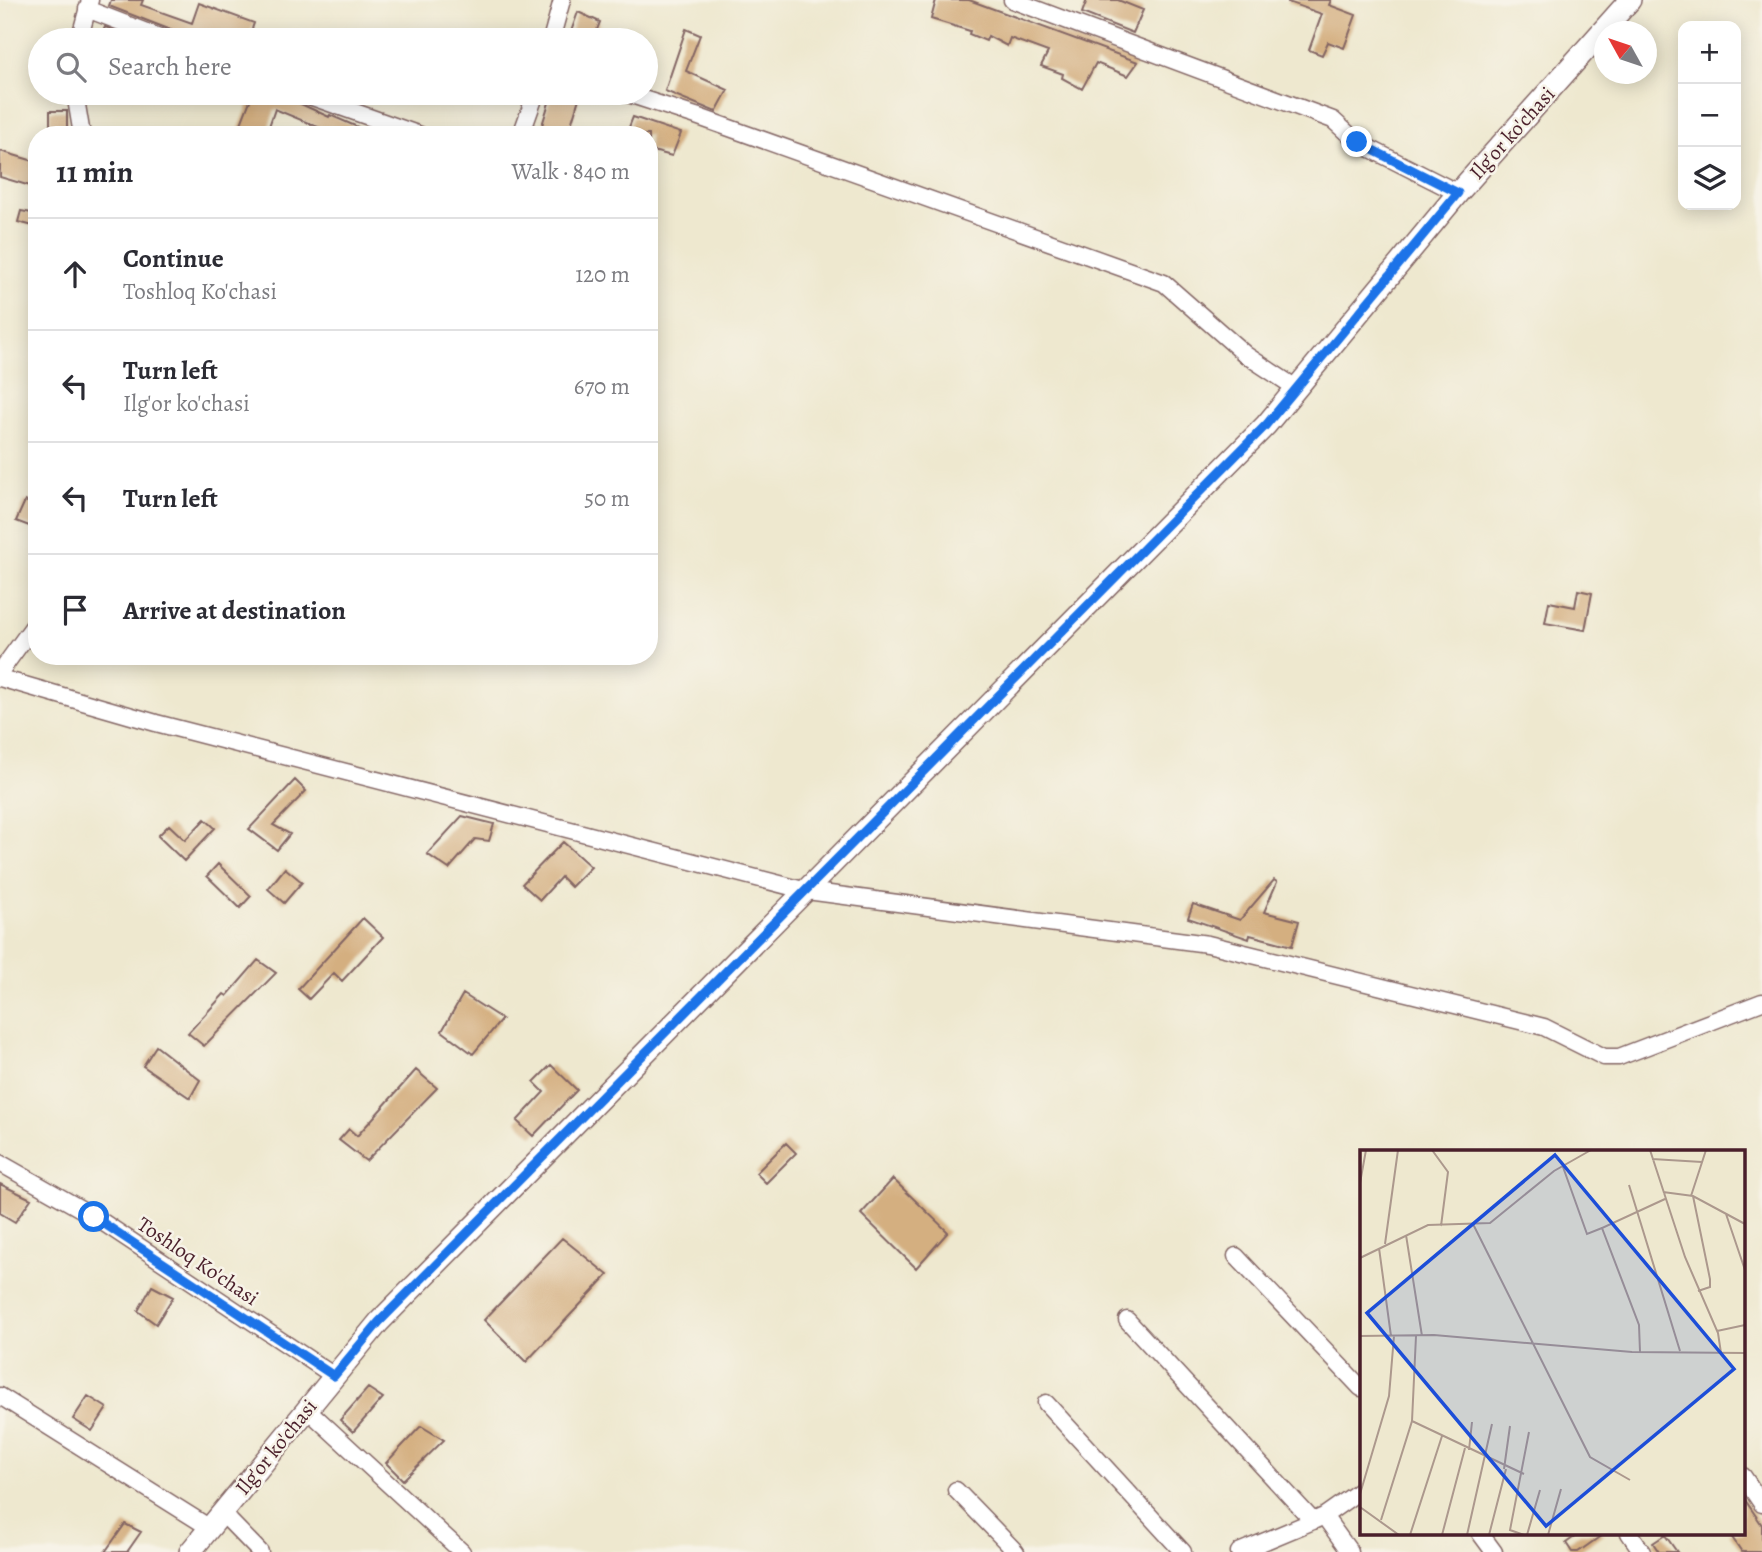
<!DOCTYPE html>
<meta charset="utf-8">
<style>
:root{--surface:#fff;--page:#f7f7f7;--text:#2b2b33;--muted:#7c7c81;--line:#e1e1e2}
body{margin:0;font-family:Alegreya,serif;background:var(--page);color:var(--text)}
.controls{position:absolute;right:21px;top:21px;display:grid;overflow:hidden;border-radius:14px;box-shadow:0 4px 18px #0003}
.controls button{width:63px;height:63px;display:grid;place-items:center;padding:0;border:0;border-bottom:2px solid var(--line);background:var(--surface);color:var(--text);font:35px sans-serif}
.compass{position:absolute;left:1594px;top:21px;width:63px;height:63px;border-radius:50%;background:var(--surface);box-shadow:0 4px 18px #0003;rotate:310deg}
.stop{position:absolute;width:21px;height:21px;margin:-16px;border:5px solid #1a73e8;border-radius:50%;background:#fff}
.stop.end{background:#1a73e8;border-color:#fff;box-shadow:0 2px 7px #0008}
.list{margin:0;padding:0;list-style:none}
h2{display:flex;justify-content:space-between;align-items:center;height:91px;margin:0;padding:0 28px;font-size:30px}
h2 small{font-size:23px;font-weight:400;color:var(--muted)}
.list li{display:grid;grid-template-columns:46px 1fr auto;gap:21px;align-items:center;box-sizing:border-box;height:112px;padding:0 28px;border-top:2px solid var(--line)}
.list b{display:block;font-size:26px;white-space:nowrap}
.list p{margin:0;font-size:23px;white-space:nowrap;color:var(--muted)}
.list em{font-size:23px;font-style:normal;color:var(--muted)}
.icon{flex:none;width:38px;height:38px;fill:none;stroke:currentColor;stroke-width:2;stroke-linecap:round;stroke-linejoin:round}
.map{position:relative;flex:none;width:1762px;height:1552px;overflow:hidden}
.search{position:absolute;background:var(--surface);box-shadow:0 4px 18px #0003;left:28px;top:28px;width:630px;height:77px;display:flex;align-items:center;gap:18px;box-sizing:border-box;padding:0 24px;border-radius:38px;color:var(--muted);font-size:26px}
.panel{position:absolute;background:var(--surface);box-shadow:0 4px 18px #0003;left:28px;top:126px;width:630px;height:539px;border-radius:28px}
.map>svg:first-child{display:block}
.building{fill:#d4af80}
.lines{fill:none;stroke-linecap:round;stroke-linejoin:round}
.minor-casing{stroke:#836564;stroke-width:19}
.tertiary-casing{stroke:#836564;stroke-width:24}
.minor{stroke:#fff;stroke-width:16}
.tertiary{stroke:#fff;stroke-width:21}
.route{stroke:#1a73e8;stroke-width:9}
.labels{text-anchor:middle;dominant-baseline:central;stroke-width:5;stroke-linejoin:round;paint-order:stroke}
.street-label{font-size:21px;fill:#4a1f2b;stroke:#f7f3e8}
.inset-road{fill:none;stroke:#ac988d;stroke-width:2}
.view{fill:#1d4ed8;fill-opacity:0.15;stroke:#1d4ed8;stroke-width:3.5}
.inset-edge{fill:none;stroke:#4a1f2b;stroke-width:3.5}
</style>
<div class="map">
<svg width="1762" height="1552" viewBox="0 0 1762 1552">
<rect width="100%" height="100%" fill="#f7f3e8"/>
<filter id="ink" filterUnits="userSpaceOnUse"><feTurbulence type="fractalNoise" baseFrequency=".0143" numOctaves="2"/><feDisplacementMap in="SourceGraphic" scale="14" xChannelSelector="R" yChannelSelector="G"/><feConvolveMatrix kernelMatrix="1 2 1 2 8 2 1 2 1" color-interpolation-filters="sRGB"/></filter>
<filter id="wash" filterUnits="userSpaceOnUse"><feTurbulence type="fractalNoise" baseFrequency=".00686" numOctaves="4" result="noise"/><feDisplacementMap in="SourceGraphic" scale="28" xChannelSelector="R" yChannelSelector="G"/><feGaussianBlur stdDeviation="1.57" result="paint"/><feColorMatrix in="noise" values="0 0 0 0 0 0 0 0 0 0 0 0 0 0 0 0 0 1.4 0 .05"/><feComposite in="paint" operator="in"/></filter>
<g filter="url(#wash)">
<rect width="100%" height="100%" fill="#eee8cf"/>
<g id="blocks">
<!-- building -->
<path class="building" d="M111,0H143L141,5L192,23L199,3L254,23L248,40H177L176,34L171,30L109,6Z
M936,0H969L1138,62L1128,76L1096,63L1082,89L1062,78L1063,74L1041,66L1048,52L1010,38L1007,46L988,36L986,41L969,34L970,31L931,19Z
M1087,0H1118L1143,10L1133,33L1082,13Z
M1288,0H1331L1329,5L1356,15L1344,48L1328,42L1322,55L1309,50L1322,14L1288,2Z
M578,12L600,22L593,40H568Z
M105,27L139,40H99Z
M686,29L700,35L686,71L728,90L716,112L665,91Z
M253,93H277L329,117L330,115L376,135H321L323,129L275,109L266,135H256L239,129Z
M552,93H573L580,95L568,135H539Z
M50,111H67V131H50Z
M633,117L681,133L672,156L649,150V135H626Z
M0,151L37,162V188L0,177Z
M21,211L37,214V227L18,222Z
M25,501L37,506V529L16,521Z
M1578,590L1592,593L1585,630L1545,623L1549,602L1575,607Z
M295,780L306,791L273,825L290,834L277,850L249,829Z
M462,816L494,824L489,841L475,839L449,869L427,854Z
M205,819L215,828L184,861L158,836L169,825L185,840Z
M563,842L591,867L571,887L561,877L540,900L522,884Z
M218,864L251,896L240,908L207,876Z
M285,868L302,882L284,903L268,889Z
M1274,880L1277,882L1264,912L1299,921L1292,946L1250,935L1249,939L1188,918L1193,904L1240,920Z
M363,918L383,937L342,981L334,973L309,999L298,989Z
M258,960L276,973L204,1046L188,1033L224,994L227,996Z
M463,994L502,1019L473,1054L442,1031Z
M156,1046L200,1080L190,1098L143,1066Z
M551,1065L577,1090L533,1136L517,1121L544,1092L534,1082Z
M416,1070L437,1088L366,1161L339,1140L349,1129L357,1136Z
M786,1143L796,1153L766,1183L756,1173Z
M893,1179L948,1232L916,1268L861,1214Z
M0,1184L31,1199L15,1222L0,1213Z
M562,1238L608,1275L526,1362L484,1320Z
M152,1286L173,1297L156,1324L138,1311Z
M368,1388L383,1398L353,1432L340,1420Z
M88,1396L107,1408L92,1431L73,1419Z
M421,1426L444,1440L403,1480L386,1463Z
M1743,1497L1762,1525V1552H1742L1729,1533H1743Z
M125,1524L141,1532L127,1552H105Z
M1580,1533H1605L1578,1552H1572L1566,1543Z
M1665,1535L1677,1552H1659L1653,1543Z"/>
</g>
</g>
<g filter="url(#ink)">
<use href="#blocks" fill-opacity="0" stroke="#836564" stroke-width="2"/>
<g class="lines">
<defs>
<path id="minor" d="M1012,0L1333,120L1357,142L1458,193
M87,9L167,40
M79,40L90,0
M551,40L562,0
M75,93L82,135
M301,93L420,135
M625,93L696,116L1164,283L1246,355L1296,388
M521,135L536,93
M0,672L37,621
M0,678L156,723L807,891L1208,944L1544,1027L1604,1057H1619L1762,1002
M0,1163L95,1217L334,1376
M1236,1256L1361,1388
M1127,1320L1313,1521
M0,1396L210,1528
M1046,1403L1183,1552
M307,1409L462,1552
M1743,1476L1762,1504
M956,1490L1016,1552
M222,1513L260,1552
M1324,1516L1350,1552
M1480,1533L1494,1552
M1629,1533L1642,1552
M1239,1552L1313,1521L1324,1516L1361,1490"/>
<path id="tertiary" d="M190,1552L379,1322L1266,425L1458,193L1630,0"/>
</defs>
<!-- minor casing -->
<use href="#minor" class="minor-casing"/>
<!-- tertiary casing -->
<use href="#tertiary" class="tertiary-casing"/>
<!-- minor -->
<use href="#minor" class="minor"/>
<!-- tertiary -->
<use href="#tertiary" class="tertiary"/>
</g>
</g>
<g class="lines" filter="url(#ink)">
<!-- route -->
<path class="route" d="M94,1217L334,1376L379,1322L1266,425L1458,193L1357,142"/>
</g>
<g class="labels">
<!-- street labels -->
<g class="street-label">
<text transform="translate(1512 133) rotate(-48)">Ilg'or ko'chasi</text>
<text transform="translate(198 1261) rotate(34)">Toshloq Ko'chasi</text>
<text transform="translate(276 1447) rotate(-51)">Ilg'or ko'chasi</text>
</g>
</g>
<!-- overview -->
<g transform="translate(1360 1150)">
<rect width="385" height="385" fill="#eee8cf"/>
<path class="inset-road" d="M72,0L88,22L81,76M290,0L325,107L358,183L361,203M292,9L342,12M203,17L227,84L242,78M0,33L6,0M269,35L320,201M303,42L333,46L385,74M331,46L346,0M333,46L350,129V137L338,141M366,64L385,120M113,74L230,307L270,330M46,85L62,186M25,94L38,0M19,98L31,186M0,108L68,75L130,73L194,21L231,0M357,181L385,175M0,186L74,185L272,202L385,203M280,202L279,175L242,78L305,49M52,271L164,324M109,300L112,272M144,319L150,276M0,344L29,246L34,186M0,357L39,385M21,370L52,271L56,186M50,385L82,286M82,385L105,298M107,385L132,274M129,385L146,319M164,385L150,380L169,282M167,385L180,340M188,385L201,339"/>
<path class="view" d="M195,5L374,219L186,376L7,163Z"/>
<rect width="385" height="385" class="inset-edge"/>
</g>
</svg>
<div class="controls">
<button>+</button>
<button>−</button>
<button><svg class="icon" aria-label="layers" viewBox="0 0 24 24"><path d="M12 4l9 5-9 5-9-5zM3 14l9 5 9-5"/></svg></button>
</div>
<svg class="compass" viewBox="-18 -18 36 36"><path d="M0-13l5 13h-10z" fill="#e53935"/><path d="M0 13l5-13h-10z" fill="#7c7c81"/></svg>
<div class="stop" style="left:94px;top:1217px"></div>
<div class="stop end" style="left:1357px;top:142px"></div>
<div class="search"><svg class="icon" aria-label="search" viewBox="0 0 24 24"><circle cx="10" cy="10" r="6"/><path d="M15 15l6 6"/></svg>Search here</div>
<section class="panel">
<h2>11 min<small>Walk · 840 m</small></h2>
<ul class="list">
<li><svg class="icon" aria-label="ahead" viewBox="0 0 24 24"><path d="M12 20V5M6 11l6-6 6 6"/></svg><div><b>Continue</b><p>Toshloq Ko'chasi</p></div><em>120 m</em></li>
<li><svg class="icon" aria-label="left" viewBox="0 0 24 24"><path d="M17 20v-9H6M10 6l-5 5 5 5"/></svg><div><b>Turn left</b><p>Ilg'or ko'chasi</p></div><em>670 m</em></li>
<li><svg class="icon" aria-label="left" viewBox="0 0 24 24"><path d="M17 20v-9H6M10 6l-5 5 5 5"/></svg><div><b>Turn left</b></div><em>50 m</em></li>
<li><svg class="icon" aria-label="arrive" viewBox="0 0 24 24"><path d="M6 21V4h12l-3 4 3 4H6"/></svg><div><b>Arrive at destination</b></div></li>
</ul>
</section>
</div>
